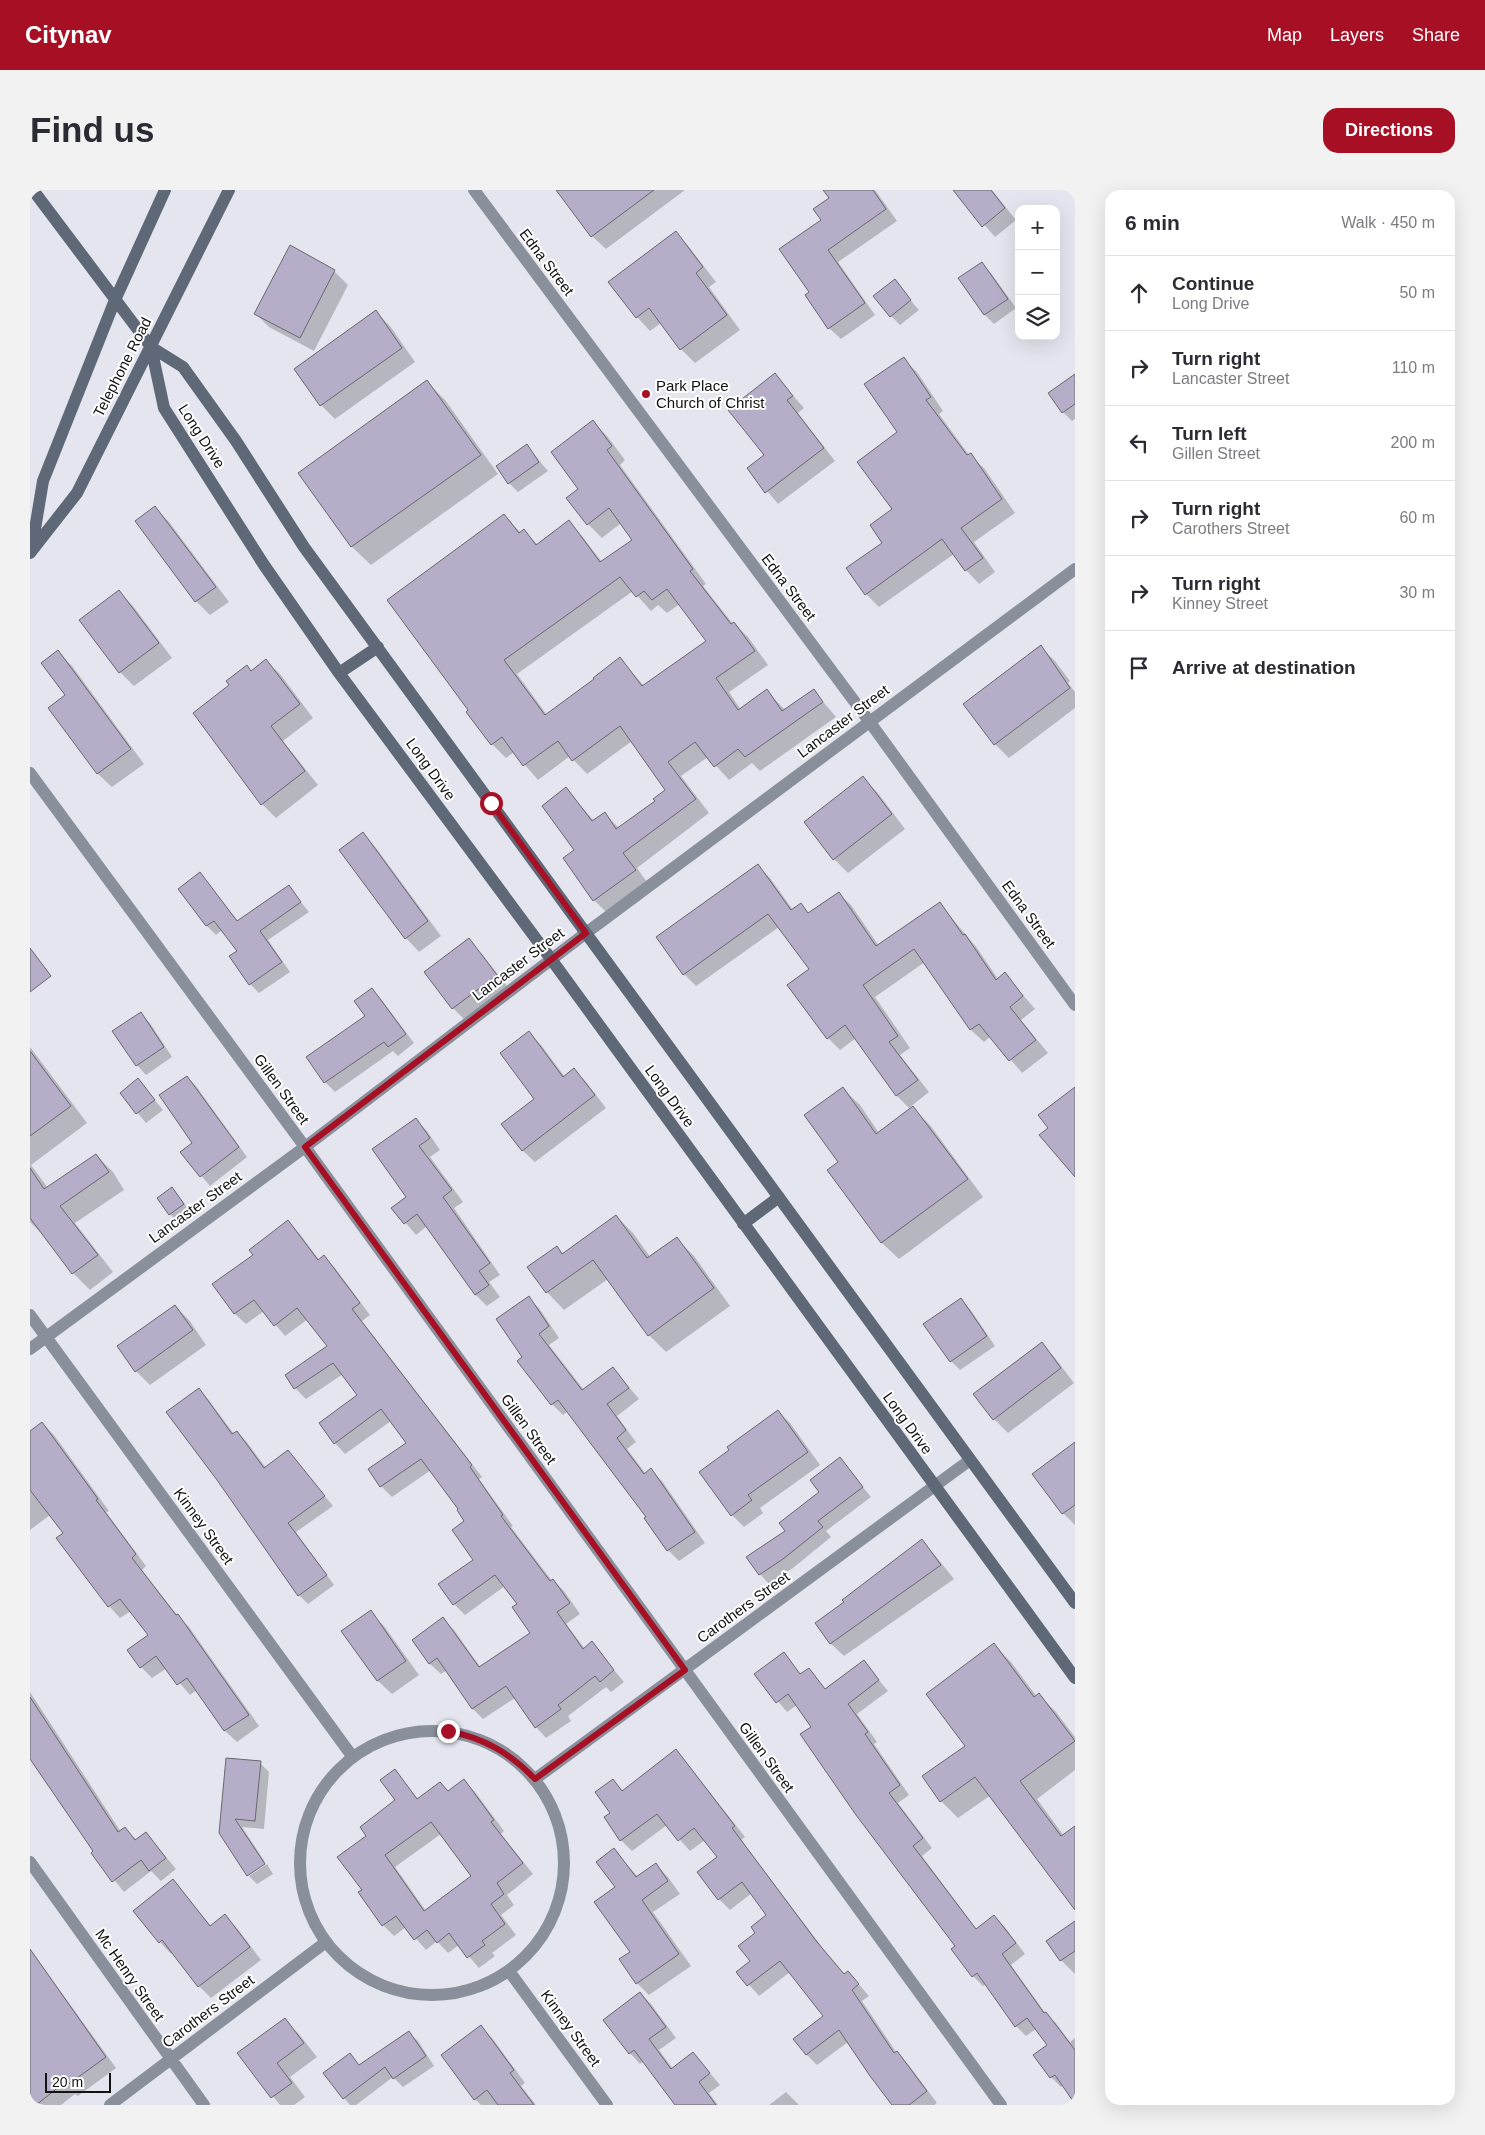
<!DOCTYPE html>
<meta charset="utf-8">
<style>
:root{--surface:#fff;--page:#f2f2f3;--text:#2b2b33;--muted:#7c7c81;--line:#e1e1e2;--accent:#a70f25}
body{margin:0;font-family:Helvetica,sans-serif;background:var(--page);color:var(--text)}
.controls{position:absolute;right:15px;top:15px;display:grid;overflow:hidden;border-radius:10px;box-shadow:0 5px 20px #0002}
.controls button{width:45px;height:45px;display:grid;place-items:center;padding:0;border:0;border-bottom:1px solid var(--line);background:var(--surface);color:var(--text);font:25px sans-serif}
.scale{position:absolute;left:15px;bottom:12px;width:66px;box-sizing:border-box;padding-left:5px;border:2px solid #121215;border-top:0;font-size:14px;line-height:18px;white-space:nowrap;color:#121215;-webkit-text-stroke:4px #fff;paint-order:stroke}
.stop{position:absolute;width:15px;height:15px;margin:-11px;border:4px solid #a70f25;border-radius:50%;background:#fff}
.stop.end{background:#a70f25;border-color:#fff;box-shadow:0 1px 5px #0008}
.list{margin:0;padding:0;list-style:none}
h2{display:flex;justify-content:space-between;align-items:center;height:65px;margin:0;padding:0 20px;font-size:21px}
h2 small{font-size:16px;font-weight:400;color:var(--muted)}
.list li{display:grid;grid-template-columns:32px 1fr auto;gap:15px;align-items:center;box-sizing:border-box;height:75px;padding:0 20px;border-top:1px solid var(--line)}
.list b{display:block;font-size:19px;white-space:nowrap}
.list p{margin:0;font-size:16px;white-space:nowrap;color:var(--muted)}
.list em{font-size:16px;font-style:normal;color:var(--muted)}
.icon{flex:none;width:28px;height:28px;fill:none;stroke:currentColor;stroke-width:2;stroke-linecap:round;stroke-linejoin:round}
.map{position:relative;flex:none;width:1045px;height:1915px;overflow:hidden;border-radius:15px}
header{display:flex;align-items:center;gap:30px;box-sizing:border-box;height:70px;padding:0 25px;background:var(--accent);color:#fff}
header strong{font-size:24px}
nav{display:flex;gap:28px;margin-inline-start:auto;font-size:18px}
.intro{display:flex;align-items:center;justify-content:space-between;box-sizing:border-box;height:120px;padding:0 30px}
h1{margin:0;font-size:35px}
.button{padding:12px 22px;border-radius:15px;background:var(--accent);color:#fff;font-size:18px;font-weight:700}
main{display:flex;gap:30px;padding:0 30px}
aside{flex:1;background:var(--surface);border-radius:15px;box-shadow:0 5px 20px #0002}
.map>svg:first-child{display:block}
.shadow{fill:#0003;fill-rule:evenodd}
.building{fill:#b6adc8;stroke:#6a676f;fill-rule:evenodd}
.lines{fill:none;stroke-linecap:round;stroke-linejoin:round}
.street{stroke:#8a909b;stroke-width:12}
.secondary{stroke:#5e6877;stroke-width:12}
.route{stroke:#a70f25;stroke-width:6}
.poi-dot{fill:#a70f25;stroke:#fff;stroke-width:2}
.labels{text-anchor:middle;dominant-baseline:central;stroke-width:4;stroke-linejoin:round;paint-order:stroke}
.street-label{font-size:15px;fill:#121215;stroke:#fff}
.poi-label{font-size:15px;fill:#121215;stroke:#fff;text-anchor:start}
</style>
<header>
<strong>Citynav</strong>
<nav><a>Map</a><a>Layers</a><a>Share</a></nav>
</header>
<div class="intro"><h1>Find us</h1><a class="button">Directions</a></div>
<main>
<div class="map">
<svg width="1045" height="1915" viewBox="0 0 1045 1915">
<rect width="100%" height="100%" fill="#e4e5ee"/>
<!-- shadow -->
<path class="shadow" d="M541,0H655L576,59L562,46Z
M794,0H845L867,31L808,72L845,125L811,149L799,138L781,102L793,31L801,9Z
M924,0H962L986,30L965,47Z
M646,43L659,57L686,92L679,97L710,140L665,173L651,159L631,133L620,141L607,127Z
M952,74L961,83L986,118L964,134L955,125L930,89Z
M304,81L318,95L284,161L239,137L225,123Z
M864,91L889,120L870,135L861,126Z
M346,122L360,136L385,172L305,229L291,215Z
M873,169L887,182L913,221L909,224L939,265L954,278L985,323L944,352L965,382L949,394L936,380L924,364L849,417L836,404L864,319Z
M745,185L774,218L768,223L805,271L748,314L718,278L735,265Z
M1045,188V229L1042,231L1033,222Z
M397,192L415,210L468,284L341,375L322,357L270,283Z
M563,232L577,246L595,270L590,275L676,394L673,396L703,434L704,433L718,447L738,475L699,502L711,520L737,501L755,520L784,501L806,527L730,581L722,573L699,590L678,567L651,586L679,623L607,678L619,695L578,724L564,710L546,660L536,599L564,631L575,624L589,638L627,611L637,600L602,551L557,584L540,566L508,590L484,562L476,568L462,554L438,522L474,325L491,343L494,341L508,355L538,332L552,346L572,372L604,351L591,333L572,348L558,334L550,299ZM603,401L621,421L628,415L637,423L650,414L678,452L614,496L590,469L566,489L517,525L487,484Z
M497,256L518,281L488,302L479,293Z
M125,318L139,332L199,412L180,425L166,411L107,332Z
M89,402L103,416L142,468L104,496L90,482Z
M1011,457L1025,471L1040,491L1038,493L1045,502V518L979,568L965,554Z
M28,462L42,476L114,574L82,597L68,584L20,518L36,505Z
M236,471L250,484L283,528L253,551L288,595L246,628L232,614L221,482Z
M833,588L847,602L875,639L818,683L804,669Z
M333,644L346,658L411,746L389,762L376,748Z
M728,676L740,688L763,720L771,715L779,724L808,703L821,715L849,756L910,714L947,758L968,789L975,784L1005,819L991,830L1018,863L992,883L961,846L954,852L941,840L895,772L845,807L880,858L870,865L899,902L879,918L867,906L826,848L810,860L798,848L780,779L749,737L666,796L654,784Z
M170,684L208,731L258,696L279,722L238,750L260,782L229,803L220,794L201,767L209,761L192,740L186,745L177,736L149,699Z
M438,750L452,764L480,800L437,832L423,818L396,783Z
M342,800L351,809L384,853L368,866L363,861L305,902L295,892L278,867L337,826Z
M110,824L120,833L142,867L116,885L107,875Z
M499,843L511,855L535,887L544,880L556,892L576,918L505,972L492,960L506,909Z
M0,857L57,933L1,975L18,998L66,965L83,982L94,1000L45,1033L83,1082L60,1100L43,1083L17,1049L0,1032Z
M157,887L166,896L217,967L180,996L152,963L164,953Z
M108,890L133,920L116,933L91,903Z
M813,899L830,915L849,943L883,918L900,935L953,1007L869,1069L852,1053L799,981L809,973Z
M386,930L397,941L410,960L400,967L433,1012L424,1018L470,1085L459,1092L470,1107L457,1116L446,1105L397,1036L386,1045L363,1018L378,1007Z
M142,998L158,1018L144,1028L140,1024Z
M586,1026L603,1043L621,1068L647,1049L664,1066L700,1116L636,1162L619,1145L578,1089L534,1120L517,1102L527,1057L534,1064Z
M258,1032L269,1043L290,1071L294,1067L305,1078L340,1125L332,1131L452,1287L449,1289L483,1336L481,1337L522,1391L523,1390L534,1401L550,1424L536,1434L555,1459L562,1453L594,1492L581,1502L576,1497L538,1526L541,1531L516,1548L506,1537L485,1508L453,1529L443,1519L417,1480L411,1484L400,1474L383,1451L413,1429L424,1440L451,1478L502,1443L489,1415L475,1396L435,1425L424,1414L410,1395L445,1370L436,1331L430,1320L401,1280L362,1307L351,1296L378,1254L361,1231L315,1264L305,1253L329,1205L313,1184L276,1209L265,1198L298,1157L278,1129L255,1146L234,1121L216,1134L205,1124L184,1094L225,1065Z
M498,1108L509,1118L529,1148L519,1155L554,1200L583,1178L609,1209L587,1226L606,1252L597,1259L616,1284L621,1280L632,1291L675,1353L649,1371L638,1360L617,1327L538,1221L533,1225L522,1214L489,1171L494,1167Z
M930,1110L940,1119L965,1156L930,1180L921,1171Z
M145,1116L159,1130L176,1155L120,1195L106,1181Z
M1012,1154L1025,1168L1044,1193L978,1243L964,1229L945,1204Z
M169,1200L178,1209L204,1244L207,1242L216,1251L236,1278L266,1271L303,1316L266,1342L304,1395L278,1414L269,1405L188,1289Z
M748,1221L760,1233L790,1275L730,1318L733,1323L714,1337L702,1325Z
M12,1233L24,1245L79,1321L76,1322L116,1376L112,1380L147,1425L159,1437L229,1536L207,1552L195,1541L167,1500L160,1505L137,1478L122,1488L111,1477L120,1445L101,1421L90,1428L79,1416L34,1343L20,1325L0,1340V1243Z
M1045,1253V1335L1033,1323L1003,1284Z
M810,1269L841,1307L796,1341L801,1347L763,1378L739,1394L730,1384L718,1367L757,1341L791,1302Z
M891,1351L904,1364L924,1389L814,1466L800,1453L816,1413Z
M340,1422L354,1436L389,1485L362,1504L348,1491Z
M964,1455L981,1472L1007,1507L1009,1505L1026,1522L1045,1547V1580L1007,1609L1034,1646L1045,1637V1718L961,1605L928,1628L911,1611L937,1557Z
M753,1464L771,1485L778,1479L796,1500L834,1472L858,1501L827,1524L847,1552L844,1554L879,1605L868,1613L902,1658L892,1666L947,1740L964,1727L974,1736L995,1764L981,1775L1016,1824L1026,1833L1040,1852L1045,1848V1912L1033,1895L1031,1897L1021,1887L1005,1865L1019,1855L1006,1839L996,1846L986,1836L956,1794L953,1796L943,1786L922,1759L927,1756L767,1515L757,1522L726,1485Z
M0,1502L91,1642L95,1639L107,1650L116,1643L146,1679L131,1691L121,1681L94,1702L63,1664L65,1662L0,1566Z
M645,1561L656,1572L715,1647L711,1650L798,1765L815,1785L818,1782L839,1806L832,1811L866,1862L878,1874L907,1913L904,1915H863L818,1852L787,1875L776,1864L794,1826L760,1782L729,1806L708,1782L722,1772L738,1726L722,1703L700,1720L689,1709L688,1667L675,1650L660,1661L637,1635L602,1661L591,1650L581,1623L583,1591L593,1601Z
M230,1573L239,1582L234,1639L212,1637L235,1672L218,1685L190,1643Z
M365,1581L388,1609L410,1593L419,1602L434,1591L445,1602L474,1641L471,1644L503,1684L477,1705L484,1715L471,1725L486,1745L462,1763L465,1766L449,1778L429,1755L418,1763L407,1751L396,1760L376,1737L364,1746L353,1735L334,1700L338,1646L367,1611ZM411,1644L443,1686L396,1721L365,1677Z
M584,1660L608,1687L626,1675L638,1687L650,1704L623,1722L661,1776L619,1805L607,1793Z
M237,1674L243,1684L227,1694L219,1686Z
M143,1691L181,1736L195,1726L207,1738L231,1770L181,1808L169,1796L143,1762L141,1764L130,1752Z
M1045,1732V1784L1031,1770L1018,1751Z
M0,1759L86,1878L48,1906L45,1904L31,1915H0Z
M610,1803L621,1814L646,1848L629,1860L643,1879L663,1863L690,1895L679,1903L688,1915H647L614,1871L610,1874L600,1863Z
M254,1830L268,1843L287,1867L260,1887L275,1907L264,1915H250L209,1863Z
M451,1837L463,1849L495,1893L491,1896L506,1915H451L445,1909Z
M378,1842L388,1851L404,1876L373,1897L363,1887L326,1915H320L314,1908L319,1865L330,1876Z
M756,1902L769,1915H739Z"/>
<!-- building -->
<path class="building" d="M526,0H624L561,47Z
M793,0H843L856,19L798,60L835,113L798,139L775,105L779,102L749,59L791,30L783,19L799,8Z
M923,0H961L975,18L952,37Z
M646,41L673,77L666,83L697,125L650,160L619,118L606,128L578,92Z
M260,55L305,80L270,148L224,124Z
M952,72L978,109L954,125L928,88Z
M865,89L881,110L860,127L843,106Z
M346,120L372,158L290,216L264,179Z
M874,167L901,207L896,210L937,265L941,263L972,309L931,338L953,368L935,381L912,349L835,405L816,378L852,353L840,335L862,319L827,272L867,242L834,194Z
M745,183L763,206L757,210L794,258L735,303L717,278L734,265L698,220Z
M1045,184V214L1032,223L1018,203Z
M397,190L451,265L321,357L268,283Z
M563,230L582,256L577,260L663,379L660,381L701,434L704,432L725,461L686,488L708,520L737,499L752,521L784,499L793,512L715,567L708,559L684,577L665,552L638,572L666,609L593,663L606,680L563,711L533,668L544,660L512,616L536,597L562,631L575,622L586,639L625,611L623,609L635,600L590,536L542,571L528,551L493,576L472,547L461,555L436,522L438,520L357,410L474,324L489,343L494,339L506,355L539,330L570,372L602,350L579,318L557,335L536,308L548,299L521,262ZM590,387L606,407L614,401L622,410L637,399L676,451L612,496L590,467L563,488L564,489L515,525L474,470Z
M497,254L509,272L478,294L466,276Z
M125,316L186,397L165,412L105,331Z
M89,400L129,453L89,483L49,430Z
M1011,455L1040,498L964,555L933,514Z
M28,460L101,559L67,584L18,518L35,505L11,473Z
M236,469L270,514L241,536L275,581L231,615L163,523L199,495L196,491L217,475L221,481Z
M833,586L862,624L803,670L774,632Z
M333,642L398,731L375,749L309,660Z
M728,674L761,720L771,713L778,723L809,702L846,756L910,712L933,745L935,744L966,790L975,782L993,806L980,817L1006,850L979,871L949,834L940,840L884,759L833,795L868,846L859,852L888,890L866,906L815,835L797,849L757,795L779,779L738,724L653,785L626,747Z
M170,682L207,731L259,695L271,712L230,741L252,772L219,795L199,766L207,761L184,731L176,736L148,699Z
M439,748L467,785L422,819L394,782Z
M0,758L21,786L0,802Z
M342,798L376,844L358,857L354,852L294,893L276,867L335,826L324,811Z
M111,822L134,857L106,876L82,841Z
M499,841L533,887L544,878L565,905L492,961L471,934L504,909L470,863Z
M0,861L41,916L0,946Z
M157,886L209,957L170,987L150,962L162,953L129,905Z
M108,888L125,910L106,924L90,903Z
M813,897L846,944L883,916L938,989L851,1053L797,980L808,972L774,925Z
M1045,897V987L1009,945L1018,938L1008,925Z
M386,928L400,948L389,956L422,1000L413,1007L460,1073L449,1081L459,1095L445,1105L387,1024L374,1034L361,1018L376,1007L342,959Z
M66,964L79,982L30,1016L68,1065L42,1084L0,1028V978L14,999Z
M142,997L154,1014L139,1025L127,1008Z
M586,1025L617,1068L647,1047L684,1098L618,1146L563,1070L516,1103L497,1077L527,1056L532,1064Z
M258,1030L288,1070L294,1065L330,1113L322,1119L442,1275L440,1277L473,1325L471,1326L520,1391L523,1389L540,1413L527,1422L553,1459L562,1451L584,1480L570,1492L565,1486L528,1515L531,1519L505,1538L476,1496L442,1519L407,1468L399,1474L382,1450L413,1427L449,1477L500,1443L482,1417L487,1414L465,1385L423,1415L408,1394L443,1370L422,1340L434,1331L427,1320L428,1319L391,1269L350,1297L338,1279L376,1253L351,1219L304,1254L289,1233L327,1205L303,1173L264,1199L255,1185L297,1156L267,1118L244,1136L224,1110L204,1124L182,1094L223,1065L219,1060Z
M499,1106L519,1136L509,1144L552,1200L583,1177L599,1198L577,1214L596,1240L587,1248L614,1284L621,1278L665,1342L637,1361L614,1328L616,1327L528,1210L521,1215L487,1171L492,1167L466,1129Z
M931,1108L957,1146L920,1172L893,1134Z
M145,1115L163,1140L105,1182L87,1156Z
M1012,1152L1031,1178L963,1230L943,1204Z
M169,1198L202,1244L207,1241L234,1278L258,1260L295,1306L258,1333L297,1385L268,1406L187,1290L136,1222Z
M748,1220L778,1262L718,1305L722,1310L701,1326L669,1282L699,1260L697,1257Z
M12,1232L68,1309L66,1310L106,1364L102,1368L146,1425L148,1424L219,1525L194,1541L157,1488L147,1495L126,1466L110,1478L97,1460L118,1445L90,1409L78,1417L26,1348L33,1343L0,1300V1241Z
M1045,1252V1315L1032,1324L1002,1284Z
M810,1267L833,1297L788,1331L793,1337L753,1369L729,1385L716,1367L755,1341L749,1333L789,1302L780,1290Z
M892,1349L911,1375L800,1454L785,1433L814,1412L812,1410Z
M341,1420L376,1471L347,1491L311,1441Z
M964,1453L1004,1507L1009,1503L1045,1551L990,1591L1031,1646L1045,1636V1720L945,1587L910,1612L892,1586L935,1556L896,1504Z
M754,1462L770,1484L779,1478L795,1499L834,1470L849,1490L818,1514L838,1542L835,1544L870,1595L859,1603L893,1648L883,1656L946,1739L964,1725L986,1753L972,1764L1014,1823L1016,1822L1045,1860V1914L1025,1885L1020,1888L1003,1865L1017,1855L997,1828L985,1837L947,1783L942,1787L921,1759L925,1756L826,1625L770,1544L781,1537L758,1504L746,1513L724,1484Z
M0,1507L88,1642L95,1637L105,1650L116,1642L136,1668L119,1681L111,1670L82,1692L61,1663L63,1661L0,1569Z
M646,1559L705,1636L702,1638L787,1752L814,1784L818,1781L829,1794L822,1800L864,1863L867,1861L897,1901L879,1915H862L840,1886L809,1840L776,1865L763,1849L793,1826L750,1771L717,1796L706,1782L720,1771L708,1756L725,1743L721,1737L736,1725L712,1692L688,1710L667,1682L687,1667L664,1638L648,1651L627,1624L590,1651L574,1627L580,1623L565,1602L583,1589L592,1601Z
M196,1568L231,1571L225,1631L205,1629L235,1674L217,1686L189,1643Z
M365,1579L387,1609L410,1592L418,1601L434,1589L464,1630L461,1632L493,1673L467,1693L474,1704L461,1714L475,1734L452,1751L455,1755L437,1768L419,1743L407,1753L397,1740L384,1750L366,1726L352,1736L328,1702L332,1700L307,1667L336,1646L330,1637L365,1610L350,1590ZM401,1632L441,1686L394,1721L355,1665Z
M584,1658L606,1687L626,1673L638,1691L612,1710L649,1764L606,1794L589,1769L600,1762L564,1712L585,1697L566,1672Z
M143,1689L180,1736L195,1724L220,1757L168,1797L132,1750L129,1753L103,1721Z
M1045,1731V1761L1030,1771L1016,1751Z
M0,1759L76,1867L36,1896L34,1893L6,1915H0Z
M610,1802L636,1837L619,1849L641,1879L663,1862L680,1883L669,1892L686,1915H645L604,1860L599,1864L573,1830Z
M255,1828L274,1853L247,1873L262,1893L241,1908L207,1863Z
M451,1835L484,1880L480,1883L504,1915H468L457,1900L444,1910L411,1865Z
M379,1841L396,1866L363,1889L355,1877L313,1909L293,1883L320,1863L329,1875Z"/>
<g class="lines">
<!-- street -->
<path class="street" d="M444,0L839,531L1045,815
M0,583L275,957L971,1915
M0,1125L322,1566
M0,1159L275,957L556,743L1045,379
M270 1673a132 132 0 1 1 264 0a132 132 0 1 1-264 0Z
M505,1589L940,1270
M0,1672L174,1915
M479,1781L577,1915
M80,1915L296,1752"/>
<!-- secondary -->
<path class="secondary" d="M3,0L121,157L153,177L206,251L274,357L1045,1413
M121,157L134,218L234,375L309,483L521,769L1045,1488
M2,357L13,291L85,110L135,0
M0,363L47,303L199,0
M309,483L348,457
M713,1034L749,1007"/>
</g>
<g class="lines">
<!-- route -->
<path class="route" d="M418,1541C454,1548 480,1563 505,1589L655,1480L275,957L556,743L461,613"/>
</g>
<!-- markers -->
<circle class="poi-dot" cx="616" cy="204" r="5"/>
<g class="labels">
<!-- street labels -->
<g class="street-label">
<text transform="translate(517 72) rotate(53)">Edna Street</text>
<text transform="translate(92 177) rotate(-63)">Telephone Road</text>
<text transform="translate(172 246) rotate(57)">Long Drive</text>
<text transform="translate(759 397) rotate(53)">Edna Street</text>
<text transform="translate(813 531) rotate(-37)">Lancaster Street</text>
<text transform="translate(401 579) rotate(54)">Long Drive</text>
<text transform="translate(999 724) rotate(54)">Edna Street</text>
<text transform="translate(488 774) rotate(-37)">Lancaster Street</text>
<text transform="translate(252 899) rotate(54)">Gillen Street</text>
<text transform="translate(640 906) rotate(54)">Long Drive</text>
<text transform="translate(165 1017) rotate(-36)">Lancaster Street</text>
<text transform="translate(878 1233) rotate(54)">Long Drive</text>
<text transform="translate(499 1239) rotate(54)">Gillen Street</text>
<text transform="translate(174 1336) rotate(54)">Kinney Street</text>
<text transform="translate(713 1417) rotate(-36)">Carothers Street</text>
<text transform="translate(737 1567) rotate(54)">Gillen Street</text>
<text transform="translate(100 1785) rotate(55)">Mc Henry Street</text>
<text transform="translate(178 1821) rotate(-37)">Carothers Street</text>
<text transform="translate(541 1838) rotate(54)">Kinney Street</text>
</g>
<!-- poi labels -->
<g class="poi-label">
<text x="626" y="195">Park Place<tspan x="626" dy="17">Church of Christ</tspan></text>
</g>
</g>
</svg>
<div class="controls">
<button>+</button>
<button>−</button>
<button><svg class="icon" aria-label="layers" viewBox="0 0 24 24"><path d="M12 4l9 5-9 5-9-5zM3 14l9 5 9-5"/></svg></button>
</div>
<div class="scale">20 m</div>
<div class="stop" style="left:461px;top:613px"></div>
<div class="stop end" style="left:418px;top:1541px"></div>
</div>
<aside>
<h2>6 min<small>Walk · 450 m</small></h2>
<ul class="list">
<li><svg class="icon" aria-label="ahead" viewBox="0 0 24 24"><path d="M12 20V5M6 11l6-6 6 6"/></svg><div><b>Continue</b><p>Long Drive</p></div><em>50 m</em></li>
<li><svg class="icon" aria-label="right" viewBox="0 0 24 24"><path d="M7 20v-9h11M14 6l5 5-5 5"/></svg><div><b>Turn right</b><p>Lancaster Street</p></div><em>110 m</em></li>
<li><svg class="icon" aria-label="left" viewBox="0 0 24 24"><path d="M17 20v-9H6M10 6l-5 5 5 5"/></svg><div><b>Turn left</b><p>Gillen Street</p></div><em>200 m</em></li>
<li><svg class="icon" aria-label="right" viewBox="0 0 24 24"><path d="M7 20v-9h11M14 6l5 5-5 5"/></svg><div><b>Turn right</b><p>Carothers Street</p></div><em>60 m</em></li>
<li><svg class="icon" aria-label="right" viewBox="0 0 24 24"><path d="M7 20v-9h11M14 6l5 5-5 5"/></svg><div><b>Turn right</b><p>Kinney Street</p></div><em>30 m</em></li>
<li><svg class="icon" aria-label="arrive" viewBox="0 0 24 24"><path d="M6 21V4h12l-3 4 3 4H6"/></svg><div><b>Arrive at destination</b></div></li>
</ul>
</aside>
</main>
